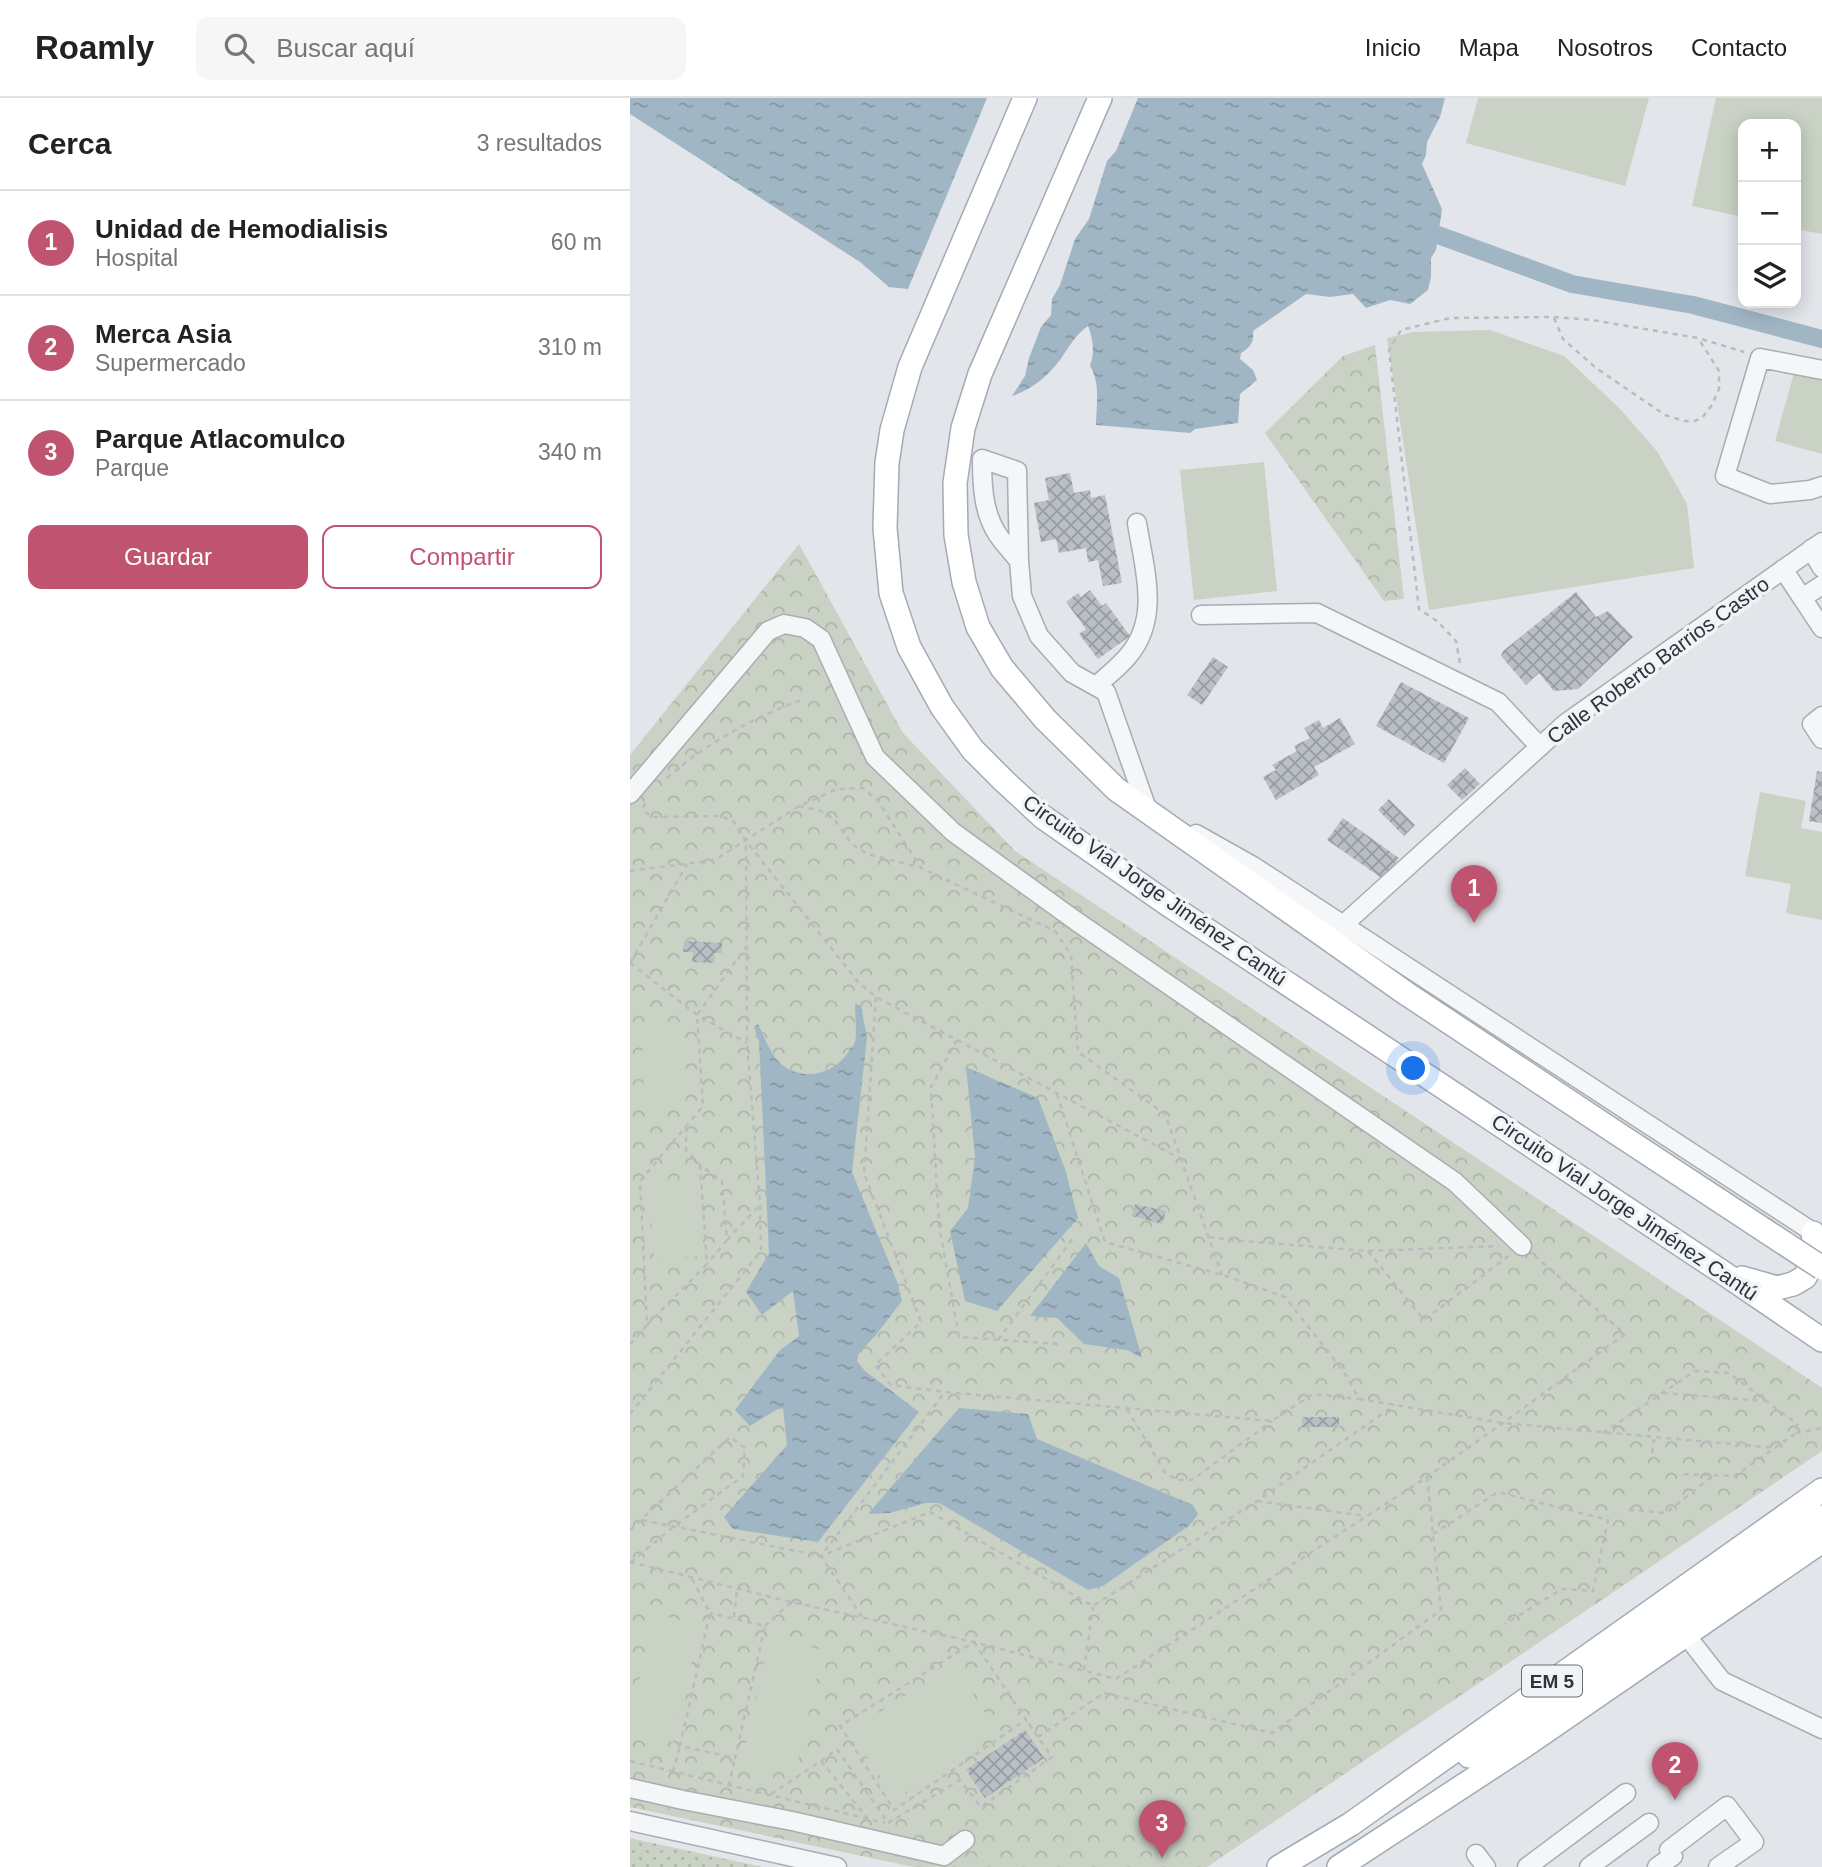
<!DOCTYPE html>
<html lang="es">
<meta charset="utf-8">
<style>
:root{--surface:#fff;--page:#f6f6f6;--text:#222;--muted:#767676;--line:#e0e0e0;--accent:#c05470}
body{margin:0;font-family:Arial,sans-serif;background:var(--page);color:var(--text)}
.controls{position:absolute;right:21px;top:21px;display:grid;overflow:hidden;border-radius:14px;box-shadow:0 4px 18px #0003}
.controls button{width:63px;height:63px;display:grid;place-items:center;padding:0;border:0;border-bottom:2px solid var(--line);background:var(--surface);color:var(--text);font:35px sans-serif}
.you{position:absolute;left:784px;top:971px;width:24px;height:24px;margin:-18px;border:5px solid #fff;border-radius:50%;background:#1a73e8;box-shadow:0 0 0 10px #1a73e833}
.badge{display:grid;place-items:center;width:46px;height:46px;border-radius:50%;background:var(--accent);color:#fff;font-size:23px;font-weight:700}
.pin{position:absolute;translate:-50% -58px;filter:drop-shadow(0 2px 4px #0008)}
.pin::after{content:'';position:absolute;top:37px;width:24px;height:21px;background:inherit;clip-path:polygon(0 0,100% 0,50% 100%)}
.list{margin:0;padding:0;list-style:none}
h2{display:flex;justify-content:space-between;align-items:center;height:91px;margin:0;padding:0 28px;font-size:30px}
h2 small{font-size:23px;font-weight:400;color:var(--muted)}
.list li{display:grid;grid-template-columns:46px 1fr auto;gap:21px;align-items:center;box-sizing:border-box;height:105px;padding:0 28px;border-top:2px solid var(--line)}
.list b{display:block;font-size:26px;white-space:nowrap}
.list p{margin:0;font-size:23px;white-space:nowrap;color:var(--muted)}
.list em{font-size:23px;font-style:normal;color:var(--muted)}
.actions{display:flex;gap:14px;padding:21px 28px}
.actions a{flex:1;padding:16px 0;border:2px solid var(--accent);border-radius:14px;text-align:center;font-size:24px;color:var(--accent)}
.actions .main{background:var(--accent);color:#fff}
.icon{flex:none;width:38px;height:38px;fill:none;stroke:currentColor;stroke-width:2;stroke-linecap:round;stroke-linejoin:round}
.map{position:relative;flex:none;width:1192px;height:1769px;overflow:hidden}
header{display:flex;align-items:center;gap:42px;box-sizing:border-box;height:98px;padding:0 35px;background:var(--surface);border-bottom:2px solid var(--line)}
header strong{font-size:33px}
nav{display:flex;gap:38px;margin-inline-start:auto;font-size:24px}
.search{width:490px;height:63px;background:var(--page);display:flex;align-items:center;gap:18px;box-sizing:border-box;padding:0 24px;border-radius:14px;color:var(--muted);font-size:26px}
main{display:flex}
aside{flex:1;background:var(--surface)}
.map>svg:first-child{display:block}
.grass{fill:url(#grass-dots)}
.forest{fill:url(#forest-crowns)}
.garden{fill:#c9d2c4}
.water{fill:url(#water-ripples)}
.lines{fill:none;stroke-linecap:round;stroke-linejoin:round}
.canal{stroke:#a1b6c5;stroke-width:18}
.building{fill:url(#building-cross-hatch)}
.minor-casing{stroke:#a8adb3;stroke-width:21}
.major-casing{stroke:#a2abb3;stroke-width:26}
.path{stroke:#b8bcc0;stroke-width:2.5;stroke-dasharray:5 5;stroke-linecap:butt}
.minor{stroke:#f4f6f7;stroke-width:18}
.major{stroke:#fff;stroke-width:23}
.major-bridge-casing{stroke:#a2abb3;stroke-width:26;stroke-linecap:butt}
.major-bridge{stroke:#fff;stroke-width:23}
.labels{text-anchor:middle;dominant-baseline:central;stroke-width:7;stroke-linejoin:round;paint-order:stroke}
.shield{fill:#f1f4f6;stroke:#676e76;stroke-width:2}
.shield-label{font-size:19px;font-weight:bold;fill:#2c353f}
.street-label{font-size:21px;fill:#2c353f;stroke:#f1f4f6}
</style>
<header>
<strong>Roamly</strong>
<div class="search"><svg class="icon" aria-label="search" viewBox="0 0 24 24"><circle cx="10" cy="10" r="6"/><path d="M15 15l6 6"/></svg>Buscar aquí</div>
<nav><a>Inicio</a><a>Mapa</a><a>Nosotros</a><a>Contacto</a></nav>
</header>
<main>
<aside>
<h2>Cerca<small>3 resultados</small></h2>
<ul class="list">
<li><span class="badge">1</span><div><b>Unidad de Hemodialisis</b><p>Hospital</p></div><em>60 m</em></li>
<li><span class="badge">2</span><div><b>Merca Asia</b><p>Supermercado</p></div><em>310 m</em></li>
<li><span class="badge">3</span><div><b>Parque Atlacomulco</b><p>Parque</p></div><em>340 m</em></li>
</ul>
<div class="actions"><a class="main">Guardar</a><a>Compartir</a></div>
</aside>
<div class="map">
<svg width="1192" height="1769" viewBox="0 0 1192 1769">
<defs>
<pattern id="grass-dots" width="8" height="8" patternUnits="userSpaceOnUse" patternTransform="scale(1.75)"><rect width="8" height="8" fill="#c9d2c4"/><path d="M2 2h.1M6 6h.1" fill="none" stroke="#adb5a9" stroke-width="1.8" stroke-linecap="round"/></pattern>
<pattern id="forest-crowns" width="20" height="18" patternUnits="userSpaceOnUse" patternTransform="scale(1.75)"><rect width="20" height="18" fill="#c9d2c4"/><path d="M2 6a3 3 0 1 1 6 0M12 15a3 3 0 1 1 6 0" fill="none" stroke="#adb5a9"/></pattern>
<pattern id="water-ripples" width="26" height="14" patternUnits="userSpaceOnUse" patternTransform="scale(1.75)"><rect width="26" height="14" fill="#a1b6c5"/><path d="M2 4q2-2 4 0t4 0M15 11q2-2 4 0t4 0" fill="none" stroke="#8395a1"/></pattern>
<pattern id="building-cross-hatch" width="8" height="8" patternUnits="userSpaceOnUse" patternTransform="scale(1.75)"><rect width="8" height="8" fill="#babfc5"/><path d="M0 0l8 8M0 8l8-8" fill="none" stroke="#979ca1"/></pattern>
</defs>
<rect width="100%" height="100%" fill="#e2e5e9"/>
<!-- grass -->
<path class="grass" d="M0,1740L132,1769H0Z"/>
<!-- forest -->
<path class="forest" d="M745,247L774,501L754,503L635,335L713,258Z
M169,446L273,635L385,753L1192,1290V1353L577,1769H284L0,1709V657Z"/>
<!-- garden -->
<path class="garden" d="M848,0H1019L995,88L836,45Z
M1086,0H1192V136L1166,131V26H1113V119L1062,108Z
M860,232L934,258L990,311L1027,353L1057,406L1064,470L799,512L757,240L784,234Z
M1164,275L1192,282V356L1145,343Z
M634,364L647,493L564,502L550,372Z
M1130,694L1176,703L1171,730L1192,734V822L1156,815L1161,786L1115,778Z
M54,930L56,1002L14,1004L12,931Z
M66,1082L71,1158L24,1161L19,1085Z
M25,1516L70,1527L43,1644L0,1635V1621Z
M140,1540L193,1552L165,1675L112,1663Z
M324,1567L368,1635L265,1701L220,1633Z"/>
<!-- water -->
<path class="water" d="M0,0H357L278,191L259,189L230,164L0,16Z
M508,0H815L810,19L797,44L796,57L792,66L812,111L806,152L801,160V179L798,192L780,206L760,202L736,210L723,196L700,199L676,196L623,233C624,245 621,248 611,255L610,261L623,272L627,282L610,296L608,325L565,331L560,335L466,327C466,307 471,286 460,268C465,254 463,241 458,228C445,237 439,249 430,262C418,278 401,292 382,298L395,278L399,260L411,229L421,217L422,201L430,187L445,141L459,121L477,63L486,53Z
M225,905L231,908L237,940L222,1074L268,1186L272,1203L246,1237L229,1255L227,1263L235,1273L289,1314L188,1444L103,1431L94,1419L157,1347L153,1310L146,1312L120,1328L105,1312L150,1252L169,1238L163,1193L132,1217L116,1194L139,1155L129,943L124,929L128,926C134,938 140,955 149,964C171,985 204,977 219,953C221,950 224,947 225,944C227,934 225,916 225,905Z
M336,969L408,1000L435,1071L448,1120L367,1213L335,1203L320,1133L338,1110L345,1059Z
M456,1145L469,1168L489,1180L512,1260L497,1252L454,1246L427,1220L400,1218Z
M329,1310L398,1316L407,1341L563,1407L568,1416L560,1427L473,1488L458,1492L309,1405H296L260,1415L238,1416Z"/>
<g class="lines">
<!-- canal -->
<path class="canal" d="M808,137L942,186L1063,207L1192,241"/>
</g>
<!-- building -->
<path class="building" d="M440,375L444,395L460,392L461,400L475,397L492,485L473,488L468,462L458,464L456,450L429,455L426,441L411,444L404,405L419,402L415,380Z
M460,492L472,508L476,505L500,538L468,561L449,536L456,531L436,504L448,495L451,499Z
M946,494L966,519L978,513L1003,539L948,591L924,593L909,575L896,587L871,558L873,553Z
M583,559L598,569L572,607L557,597Z
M771,584L839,620L814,665L746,628Z
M710,620L725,646L684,669L689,677L646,702L633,679L646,672L642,667L667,653L664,648L680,640L674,630L689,622L693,630Z
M835,670L850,686L832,702L817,687Z
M1187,673L1192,674V725L1179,723Z
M759,701L785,727L774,738L748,712Z
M713,720L769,760L753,781L697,742Z
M54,843L92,845V855H84V865L62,864L63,854H53Z
M505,1106L536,1113L532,1126L502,1118Z
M672,1319H709V1329H672Z
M395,1632L414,1660L355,1700L336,1672Z"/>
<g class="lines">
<defs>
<path id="minor" d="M1192,272L1130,260L1095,378L1140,396L1180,392L1192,388
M1181,451L1192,470
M389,463C382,454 374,446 368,437C353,415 352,386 352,361L387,373L389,463L392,498L409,538L442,575L476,594L516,708
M1153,471L1192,530
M1172,500L1192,487
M571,517L687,515L868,604L910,649
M466,588C477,578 489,569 498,558C531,520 514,470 507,425
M1192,618L1182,626L1192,641
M0,696L138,533L154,526L175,530L191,541L245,659L323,734L446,823L825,1084L892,1148
M566,736L623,768L1192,1140
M713,827L936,625L1192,444
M1056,1537L1092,1583L1192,1631
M0,1690L53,1702L162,1723L314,1758L335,1742
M0,1723L207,1769
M1039,1752L1097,1708L1124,1744L1088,1769
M846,1756L856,1769
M897,1769L996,1695
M959,1769L1019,1725
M1027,1769L1043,1758"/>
<path id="major" d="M395,0L280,269L262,332L257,365L255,430L261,495L279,549L312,609L343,652L374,683L413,719L542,809L1092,1174L1192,1242
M470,0L350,276L333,330L325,385L326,437L334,484L348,529L372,570L415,621L486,691L777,896L985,1034
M1112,1180L1147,1190L1163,1186L1175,1179L1186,1157L1183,1135
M839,1658L879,1635L1192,1419
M649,1769L721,1726L1192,1392
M709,1769L894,1648L1192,1443"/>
</defs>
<!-- minor casing -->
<use href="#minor" class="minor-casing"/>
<!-- major casing -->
<use href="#major" class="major-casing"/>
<!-- path -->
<path class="path" d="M924,220L933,241L966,270L1035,317L1054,323H1064L1072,320L1082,307L1089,291V273L1068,240
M830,565L826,543L807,523L789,511L759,252L771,232L820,220L924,219L962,222L1068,240L1114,254
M37,680C75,646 123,620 171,602
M15,705L13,712L22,719L91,718L104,724L116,743L229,885L246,899L551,1061
M169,708L189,712L203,720L222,746L237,756L289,769
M0,773L85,762L169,708L207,691L233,690L248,703L291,770L425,833L441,857L448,954L535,1016L592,1177
M0,865L67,917L117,945
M0,865L57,766
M246,899L234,1075L291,1224L245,1267L261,1287L315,1294L642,1323L683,1296L729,1301
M327,942L301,989L309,1127L329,1239L429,1246
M427,996L475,1144L596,1178L655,1199L714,1274L729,1301L873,1325L1146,1350
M56,1029V1052L70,1067L92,1083L97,1142L77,1166
M579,1139L601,1142L738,1153L869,1148
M97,1142L130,1107
M738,1153L794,1222L880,1157
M17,1227L77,1166L70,1067
M368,1242L444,1139
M0,1246L17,1227L10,1083L73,1008L67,917L116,849
M1033,1295L1135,1303
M497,1311L536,1376L548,1382H562L642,1323
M0,1316L131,1153L130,1107L117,945L116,743
M973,1335L1065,1273L1099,1275L1167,1326L1166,1335L1105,1378L1050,1376
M1166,1335L1192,1330
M1022,1355L1024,1341
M627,1403L735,1418
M999,1412L1036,1415L1084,1377
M12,1422L191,1458L300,1414L463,1508L627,1403L765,1307
M0,1432L100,1339L115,1350L113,1378L43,1429L0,1465
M803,1436L868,1394L978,1422L963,1493L932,1491L875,1526
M0,1464L161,1504L344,1544L486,1581L797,1379L873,1325L995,1236L906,1159
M62,1481L80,1515L50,1648L105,1660L135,1528L80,1515
M104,1519L107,1491
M232,1519L191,1458L315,1294
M135,1528L161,1504
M344,1544L396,1622L264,1712L210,1628Z
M454,1572L463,1509
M408,1639L474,1595L642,1635L811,1512L797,1379
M0,1663L255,1725
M191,1663L207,1651L258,1725L330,1682L351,1709L422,1659L396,1622
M43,1674L50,1648
M99,1688L105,1660
M141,1696L191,1663L239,1722"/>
<!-- minor -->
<use href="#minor" class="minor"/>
<!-- major -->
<use href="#major" class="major"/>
<defs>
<path id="major-bridge" d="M985,1034L1192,1170"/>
</defs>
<!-- major-bridge casing -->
<use href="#major-bridge" class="major-bridge-casing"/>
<!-- major-bridge -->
<use href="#major-bridge" class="major-bridge"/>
</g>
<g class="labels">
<!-- shield labels -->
<rect class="shield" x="892" y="1567.5" width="60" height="31" rx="5"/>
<g class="shield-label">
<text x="922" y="1583">EM 5</text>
</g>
<!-- street labels -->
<g class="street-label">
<text transform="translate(1028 562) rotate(-36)">Calle Roberto Barrios Castro</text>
<text transform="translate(525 792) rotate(35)">Circuito Vial Jorge Jiménez Cantú</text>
<text transform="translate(995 1109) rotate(34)">Circuito Vial Jorge Jiménez Cantú</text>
</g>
</g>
</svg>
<div class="controls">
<button>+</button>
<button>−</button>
<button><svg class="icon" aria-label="layers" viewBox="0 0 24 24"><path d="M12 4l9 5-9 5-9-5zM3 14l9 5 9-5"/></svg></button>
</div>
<div class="you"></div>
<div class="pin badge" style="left:844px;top:825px">1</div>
<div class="pin badge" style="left:1045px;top:1702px">2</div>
<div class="pin badge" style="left:532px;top:1760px">3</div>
</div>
</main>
